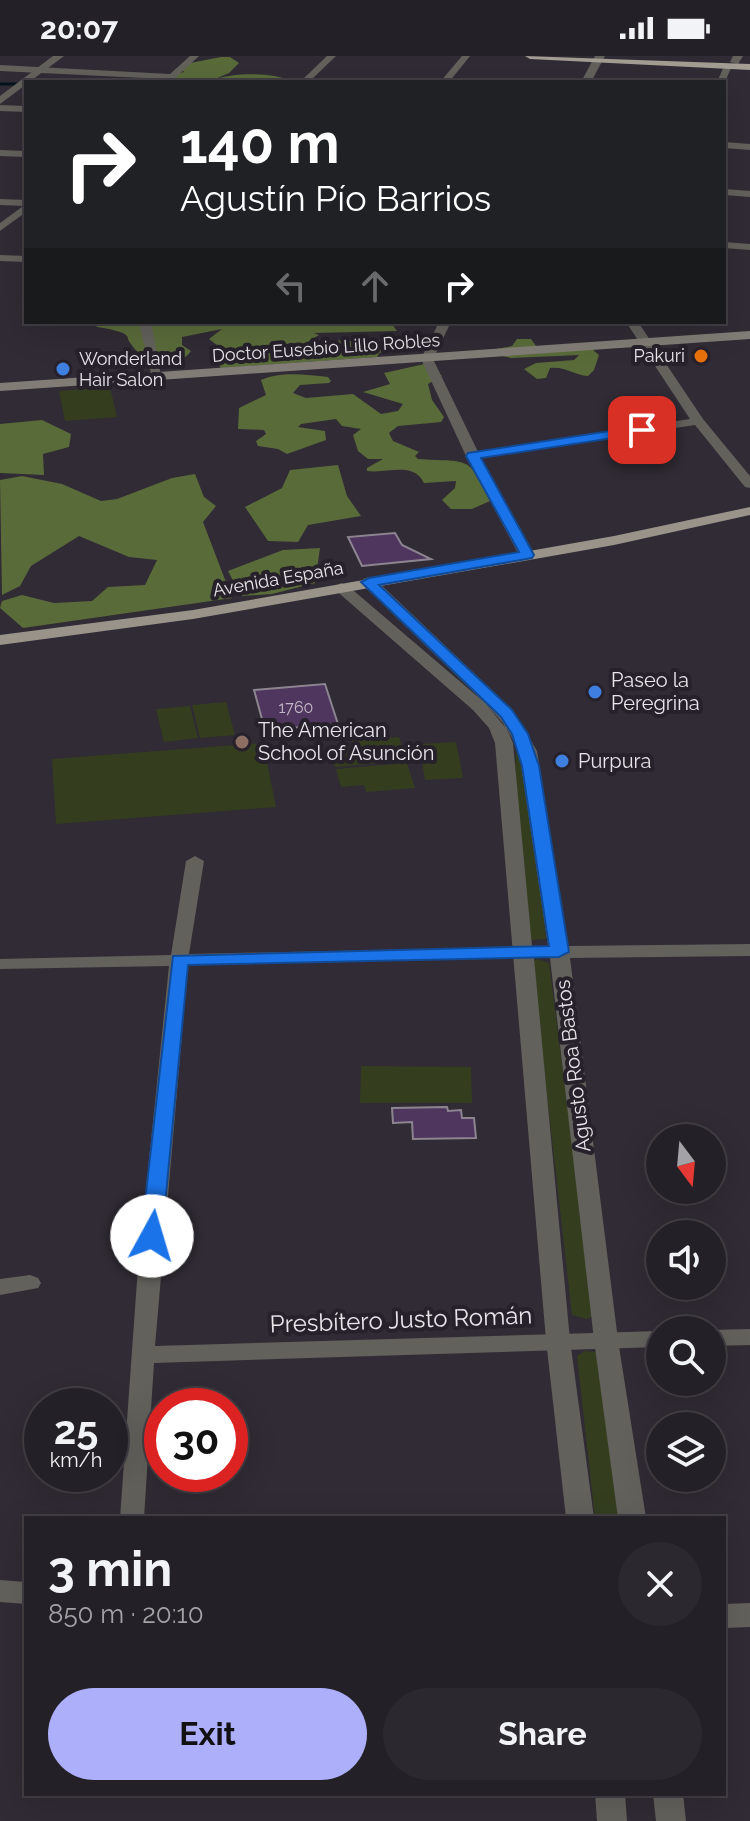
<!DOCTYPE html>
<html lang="en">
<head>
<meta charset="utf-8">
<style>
  :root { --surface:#242027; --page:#2c282f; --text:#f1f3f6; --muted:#a3a3a7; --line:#413e44; --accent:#adaffb }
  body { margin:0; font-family:Raleway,sans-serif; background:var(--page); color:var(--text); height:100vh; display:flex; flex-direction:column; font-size:30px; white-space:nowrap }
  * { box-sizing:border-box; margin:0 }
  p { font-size:26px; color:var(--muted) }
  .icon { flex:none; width:44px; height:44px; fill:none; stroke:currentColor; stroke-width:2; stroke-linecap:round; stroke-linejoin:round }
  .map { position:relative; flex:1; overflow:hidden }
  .side { position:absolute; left:24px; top:1460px; width:702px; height:280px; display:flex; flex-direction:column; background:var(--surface); border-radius:0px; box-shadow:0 8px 32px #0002,0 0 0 2px var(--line) }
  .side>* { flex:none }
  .banner { position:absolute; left:24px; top:24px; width:702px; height:244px; border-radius:0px; box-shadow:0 8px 32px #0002,0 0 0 2px var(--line); background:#202124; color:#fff; overflow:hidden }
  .needle { width:52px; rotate:164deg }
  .tools { position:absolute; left:646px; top:1068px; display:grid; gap:16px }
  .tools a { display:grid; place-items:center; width:80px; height:80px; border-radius:50%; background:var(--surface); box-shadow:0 8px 32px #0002,0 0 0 2px var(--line); font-size:40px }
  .speed { position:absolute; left:24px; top:1332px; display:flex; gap:16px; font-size:40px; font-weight:700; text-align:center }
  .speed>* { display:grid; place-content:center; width:104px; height:104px; border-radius:50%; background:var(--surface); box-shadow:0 8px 32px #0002,0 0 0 2px var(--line); line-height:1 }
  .speed small { font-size:20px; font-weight:400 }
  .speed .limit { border:12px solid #d22; background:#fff; color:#111 }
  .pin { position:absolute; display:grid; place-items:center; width:68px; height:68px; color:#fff; margin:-34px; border-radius:16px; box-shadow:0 4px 12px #0006 }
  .me { position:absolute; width:88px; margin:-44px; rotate:6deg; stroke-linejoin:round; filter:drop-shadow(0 0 6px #0008) }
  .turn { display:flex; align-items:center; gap:28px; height:168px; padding:0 24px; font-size:36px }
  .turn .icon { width:104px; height:104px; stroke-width:2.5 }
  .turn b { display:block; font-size:56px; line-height:68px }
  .lanes { display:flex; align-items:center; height:76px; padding:0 24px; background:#0003; justify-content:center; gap:40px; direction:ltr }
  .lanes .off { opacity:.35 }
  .round { display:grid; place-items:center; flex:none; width:84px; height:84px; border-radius:42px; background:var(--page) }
  .headline { display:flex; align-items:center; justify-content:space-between; height:136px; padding:0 24px }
  h1 { font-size:48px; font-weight:700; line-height:60px }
  .action { display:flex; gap:16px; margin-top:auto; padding:16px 24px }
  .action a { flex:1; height:92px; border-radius:48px; background:var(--accent); color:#111; font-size:32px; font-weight:700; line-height:92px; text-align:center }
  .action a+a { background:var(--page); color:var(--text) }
  .status { display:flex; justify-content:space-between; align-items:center; height:56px; padding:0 40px; background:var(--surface); direction:ltr }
  .status svg { height:22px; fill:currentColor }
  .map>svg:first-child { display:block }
  .green { fill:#343e1f }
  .forest { fill:#5a6b3a }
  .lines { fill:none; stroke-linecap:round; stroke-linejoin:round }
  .stream { stroke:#03141c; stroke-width:3 }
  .building { fill:#4f365f; stroke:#8c8590; stroke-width:2 }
  .minor { fill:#63615c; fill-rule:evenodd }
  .tertiary { fill:#63615c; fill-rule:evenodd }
  .secondary { fill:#817d76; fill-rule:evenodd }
  .primary { fill:#99938a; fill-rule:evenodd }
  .trunk { fill:#a49d93; fill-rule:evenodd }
  .route { fill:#1a73e8; stroke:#114b97; stroke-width:2 }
  .food-dot { fill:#e8710a; stroke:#26212a; stroke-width:3 }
  .shop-dot { fill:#3f7fe0; stroke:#26212a; stroke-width:3 }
  .education-dot { fill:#8d6e63; stroke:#26212a; stroke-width:3 }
  .labels { text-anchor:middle; stroke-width:8; stroke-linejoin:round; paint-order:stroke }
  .number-label { font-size:16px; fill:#c1b8c7 }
  .far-street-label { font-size:18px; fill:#e7e4ea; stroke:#26212a }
  .far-poi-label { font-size:18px; fill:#e7e4ea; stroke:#26212a; text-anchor:end }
  .poi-label { font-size:20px; fill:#e7e4ea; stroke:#26212a; text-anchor:start }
  .street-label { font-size:20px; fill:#e7e4ea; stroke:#26212a }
  .near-street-label { font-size:24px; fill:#e7e4ea; stroke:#26212a }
</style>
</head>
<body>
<div class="status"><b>20:07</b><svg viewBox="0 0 49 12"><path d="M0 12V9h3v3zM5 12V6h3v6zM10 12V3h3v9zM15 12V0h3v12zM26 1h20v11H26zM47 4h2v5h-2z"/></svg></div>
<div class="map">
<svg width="750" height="1765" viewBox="0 0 750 1765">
  <rect width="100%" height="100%" fill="#302b34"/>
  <!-- green -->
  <g class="green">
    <polygon points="110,331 117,361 65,365 59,335"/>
    <polygon points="226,646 235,679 200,682 192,649"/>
    <polygon points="190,650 198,682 164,686 156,653"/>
    <polygon points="399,681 406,705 335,711 331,694 353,692 352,685"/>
    <polygon points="456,686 463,722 425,724 419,688"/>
    <polygon points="263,687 276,751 56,768 52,703"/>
    <polygon points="518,692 532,759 546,883 531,884 515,724 516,693"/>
    <polygon points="407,707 415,732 366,736 364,729 341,731 336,713"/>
    <polygon points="537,903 549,907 594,1259 587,1263 572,1259 532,907"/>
    <polygon points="361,1010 471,1011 472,1047 360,1047"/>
    <polygon points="584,1295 596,1296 619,1462 595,1462 577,1300"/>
  </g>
  <!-- forest -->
  <g class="forest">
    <path d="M221,1H230L239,7L229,17L213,24C234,16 274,16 294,26H165L175,18L184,16L180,11L185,8Z"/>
    <path d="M98,266H153L159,270L170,266H373L392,268L397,275L314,277L319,279L304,288L324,296L334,295L337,285C348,283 360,288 370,286C383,284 390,278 403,285L395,292L379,297L377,301L221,312L213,301L218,290L209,283L222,273L182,281V289L191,295C174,318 145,309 131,288C125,280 131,282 123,277C115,274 105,272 97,271L95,267Z"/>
    <path d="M517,283H531L536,290L592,293L599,299L594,314L588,320C573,319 566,310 550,312L546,322L537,323L524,313L536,307L574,304L579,299L511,302L493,298L496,293L512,290Z"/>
    <path d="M429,307L442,320L428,328L432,344L444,361L441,366L398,370L389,377L393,385L419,396L415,400L418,403C465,407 469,396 490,445L472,453H451L442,444L455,432L456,425L424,427C413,405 387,418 367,415V412L383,403H368L358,395L353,379L361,373L342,370L336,363L301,368L298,371L325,375L326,384L287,398L278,393L258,390L256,385L266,378L264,374L238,373L239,352L266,339L261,324C282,315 306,319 328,321L331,325L329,327L300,329L293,337L306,342L353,338L381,358L398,355L403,348L363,336L390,328L384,317Z"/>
    <polygon points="42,364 71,378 69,391 43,398 44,419 0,417 0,368"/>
    <polygon points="338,409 347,440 361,460 308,469 298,486 268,485 245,451 282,432 290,414"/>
    <polygon points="195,418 204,441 216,450 203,466 232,542 23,572 0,552 2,545 22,539 54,547 92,545 108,531 145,529 157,504 129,501 79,480 31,510 20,530 2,539 0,424 22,420 62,428 101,445 117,443 172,422"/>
    <polygon points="320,492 315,527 272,538 241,540 228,515 283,494"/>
  </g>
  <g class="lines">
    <!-- stream -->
    <g class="stream">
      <polyline points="176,26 266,26"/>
      <polyline points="0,28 24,28"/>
    </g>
  </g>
  <!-- building -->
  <g class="building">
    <polygon points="395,477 402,489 431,503 362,510 348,481"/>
    <polygon points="325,628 338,668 265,674 254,634"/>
    <polygon points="447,1051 448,1055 461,1054 462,1062 474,1062 476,1082 413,1083 412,1066 393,1067 392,1052"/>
  </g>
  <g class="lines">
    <!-- minor -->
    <g class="minor">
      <polygon points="190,0 199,0 171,26 162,26 164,23 0,15 0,9 170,18"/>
      <polygon points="327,0 336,0 309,26 300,26"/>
      <polygon points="462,0 470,0 449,26 440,26"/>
      <polygon points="725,8 732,10 724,28 717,26"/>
      <polygon points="0,49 26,50 26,56 0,55"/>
      <polygon points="724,86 750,88 750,94 724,92"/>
      <polygon points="0,94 26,95 26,101 0,100"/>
      <polygon points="724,133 750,135 750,141 724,139"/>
      <polygon points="26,148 26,156 0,175 0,167"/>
      <polygon points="0,199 26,200 26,206 0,205"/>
      <polygon points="139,266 151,266 162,325 152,322"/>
      <polygon points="626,266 638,266 703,363 750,420 750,432 745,431 695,369 469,403 469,397 473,396 690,363"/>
      <polygon points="195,800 204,805 189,898 525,891 534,896 525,901 188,909 155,1290 660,1275 660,1291 154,1307 144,1462 120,1462 138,1211 169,910 0,913 0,903 171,899 186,805"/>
      <polygon points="30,1219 38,1222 41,1227 38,1232 0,1239 0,1223"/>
      <polygon points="750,1273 750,1289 712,1290 711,1274"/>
    </g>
    <!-- tertiary -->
    <g class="tertiary">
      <polygon points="53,0 64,0 0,48 0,40"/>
      <polygon points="595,0 605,0 591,26 581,26"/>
      <polygon points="733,0 743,0 738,8 730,6"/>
      <polygon points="0,143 26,144 26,150 0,149"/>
      <polygon points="724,186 750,188 750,194 724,192"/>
      <polygon points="439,266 451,266 433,303 480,400 535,499 532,502 522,502 519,499 466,400 421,303"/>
      <path d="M369,521L375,523L513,654L537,695L568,890L750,888V900L570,902L618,1284L646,1462H618L594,1284L550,902H534L570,1284L594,1462H566L546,1284L495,687L489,672L473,654L333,532L341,527L347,529L484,646L363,529V523ZM485,647L505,671L503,667ZM506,671L519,695L548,890H532L513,687Z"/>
      <polygon points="0,1524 26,1526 26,1548 0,1546"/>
      <polygon points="750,1547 750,1571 724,1572 724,1548"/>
      <polygon points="595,1738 625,1738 627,1765 597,1765"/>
      <polygon points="653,1738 683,1738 686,1765 656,1765"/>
    </g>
    <!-- secondary -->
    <polygon class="secondary" points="750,275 750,283 0,335 0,327"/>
    <!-- primary -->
    <polygon class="primary" points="750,451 750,459 614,489 193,563 0,589 0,579 193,554 614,480"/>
    <!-- trunk -->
    <polygon class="trunk" points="525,0 750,8 750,14 530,3"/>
  </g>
  <!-- route -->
  <polygon class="route" points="642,370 646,371 646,377 481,402 534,499 532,502 379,529 512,654 528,678 539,710 569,896 559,901 188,909 162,1180 159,1185 144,1185 141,1180 173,900 549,890 522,710 512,678 501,661 361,526 369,522 519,496 466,400 468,397"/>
  <!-- markers -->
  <circle class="food-dot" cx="701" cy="300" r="8"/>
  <g class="shop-dot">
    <circle cx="63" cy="313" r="8"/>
    <circle cx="595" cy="636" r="8"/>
    <circle cx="562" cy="705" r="8"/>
  </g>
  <circle class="education-dot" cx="242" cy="686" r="8"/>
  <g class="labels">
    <!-- number labels -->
    <g class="number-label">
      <text x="296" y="657">1760</text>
    </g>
    <!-- far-street labels -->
    <g class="far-street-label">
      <text transform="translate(326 292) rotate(-4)" y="6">Doctor Eusebio Lillo Robles</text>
      <text transform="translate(278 523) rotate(-10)" y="6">Avenida España</text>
    </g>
    <!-- far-poi labels -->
    <g class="far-poi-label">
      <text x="685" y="306">Pakuri</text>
      <text x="79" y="309" text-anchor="start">Wonderland<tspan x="79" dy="21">Hair Salon</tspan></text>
    </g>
    <!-- poi labels -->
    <g class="poi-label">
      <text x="611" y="631">Paseo la<tspan x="611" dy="23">Peregrina</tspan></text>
      <text x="258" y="681">The American<tspan x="258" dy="23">School of Asunción</tspan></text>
      <text x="578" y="712">Purpura</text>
    </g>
    <!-- street labels -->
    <g class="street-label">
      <text transform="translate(573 1010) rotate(-97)" y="7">Agusto Roa Bastos</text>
    </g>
    <!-- near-street labels -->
    <g class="near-street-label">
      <text transform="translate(401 1264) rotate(-2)" y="8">Presbítero Justo Román</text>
    </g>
  </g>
</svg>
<div class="tools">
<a><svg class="needle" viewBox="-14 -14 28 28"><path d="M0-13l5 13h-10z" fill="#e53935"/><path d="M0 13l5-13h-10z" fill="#a3a3a7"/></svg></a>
<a><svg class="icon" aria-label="sound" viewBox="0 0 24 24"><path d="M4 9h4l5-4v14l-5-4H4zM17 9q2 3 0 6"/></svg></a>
<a><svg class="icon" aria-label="search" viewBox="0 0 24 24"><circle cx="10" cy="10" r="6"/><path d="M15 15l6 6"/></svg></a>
<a><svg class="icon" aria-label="layers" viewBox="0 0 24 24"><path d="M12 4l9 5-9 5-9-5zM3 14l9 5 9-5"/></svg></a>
</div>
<div class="speed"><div>25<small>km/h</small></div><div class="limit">30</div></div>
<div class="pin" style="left:642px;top:374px;background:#d93025"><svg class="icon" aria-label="arrive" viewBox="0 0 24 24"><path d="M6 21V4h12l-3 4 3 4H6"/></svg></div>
<svg class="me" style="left:152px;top:1180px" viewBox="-20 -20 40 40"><circle r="19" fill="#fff"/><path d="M0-13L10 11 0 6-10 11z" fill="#1a73e8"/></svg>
<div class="banner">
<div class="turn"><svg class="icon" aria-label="right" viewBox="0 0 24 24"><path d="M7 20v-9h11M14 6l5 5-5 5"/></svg><div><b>140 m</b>Agustín Pío Barrios</div></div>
<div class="lanes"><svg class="icon off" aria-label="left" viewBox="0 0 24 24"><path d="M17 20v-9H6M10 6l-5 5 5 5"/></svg><svg class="icon off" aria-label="ahead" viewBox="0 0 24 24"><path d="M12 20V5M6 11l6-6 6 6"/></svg><svg class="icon" aria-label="right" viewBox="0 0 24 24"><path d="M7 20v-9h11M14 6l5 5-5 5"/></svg></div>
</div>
<section class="side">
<div class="headline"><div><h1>3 min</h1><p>850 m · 20:10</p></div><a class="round"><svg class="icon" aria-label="close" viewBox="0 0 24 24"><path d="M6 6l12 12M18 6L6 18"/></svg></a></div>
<div class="action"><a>Exit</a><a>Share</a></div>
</section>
</div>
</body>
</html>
